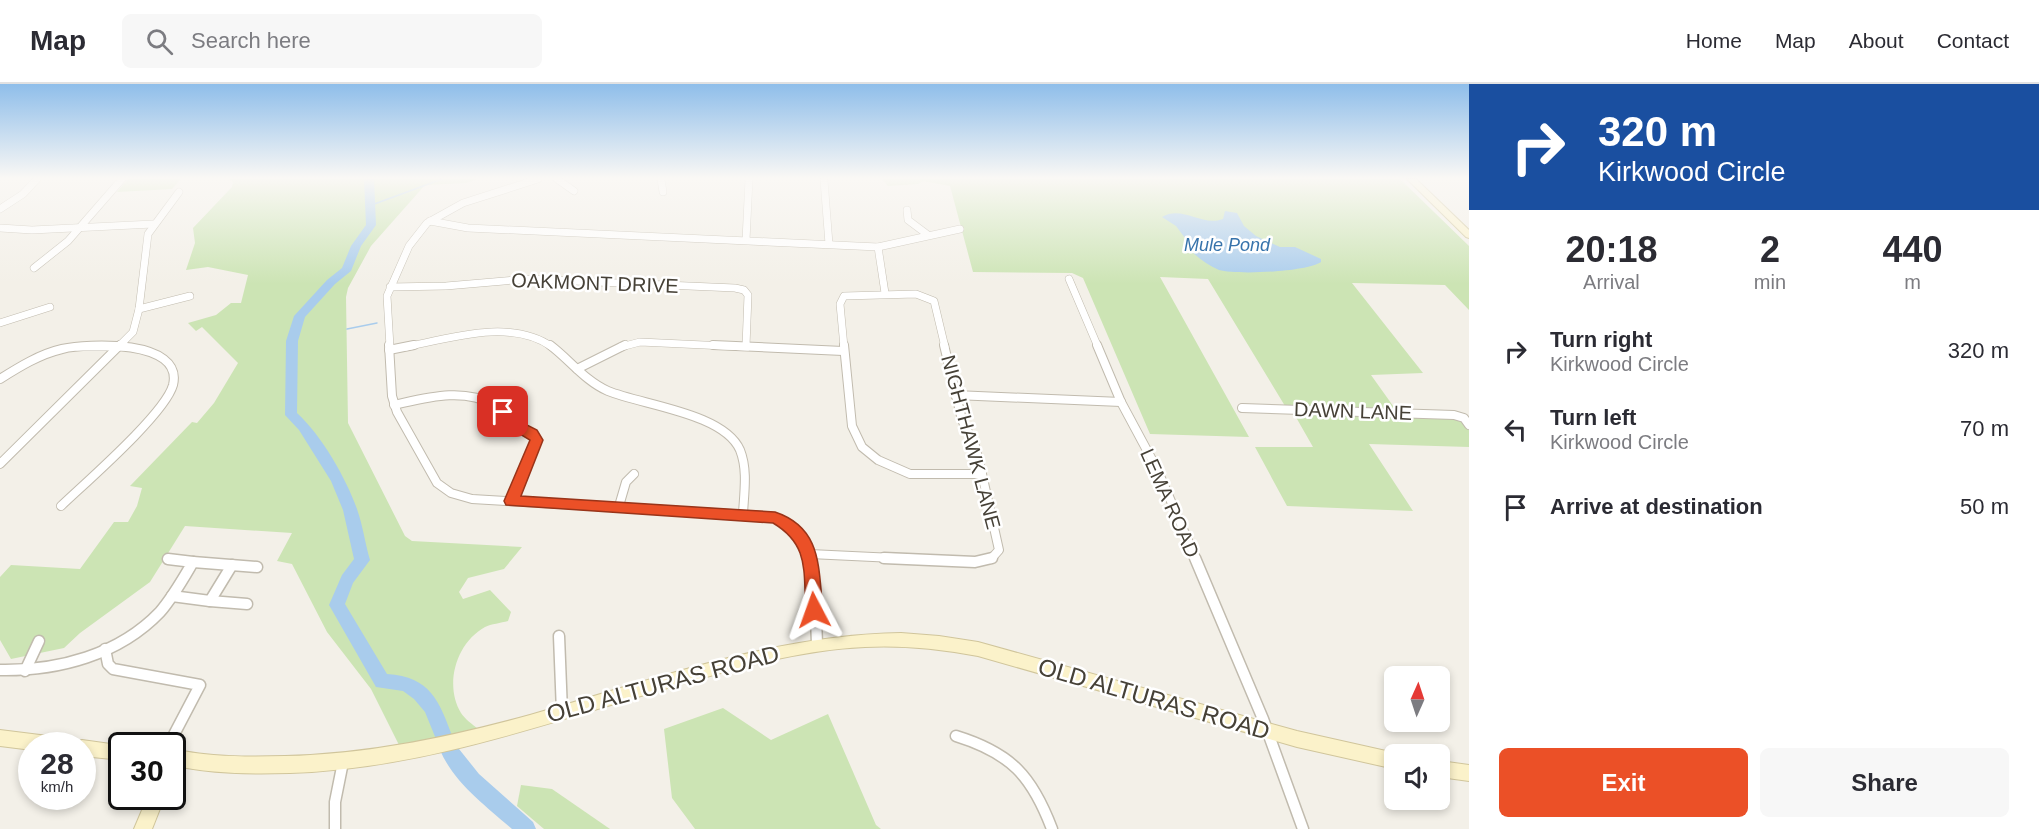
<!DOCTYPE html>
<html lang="en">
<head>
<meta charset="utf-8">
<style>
  :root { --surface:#fff; --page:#f7f7f7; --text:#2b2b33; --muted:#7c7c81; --line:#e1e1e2; --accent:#eb5027 }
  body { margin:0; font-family:Arial,sans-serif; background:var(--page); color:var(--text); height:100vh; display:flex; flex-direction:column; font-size:22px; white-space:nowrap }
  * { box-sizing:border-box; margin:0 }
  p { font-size:20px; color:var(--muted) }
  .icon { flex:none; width:33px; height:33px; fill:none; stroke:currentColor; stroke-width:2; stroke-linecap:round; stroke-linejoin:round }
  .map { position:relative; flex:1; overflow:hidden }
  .sheet { display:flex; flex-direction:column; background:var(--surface); width:570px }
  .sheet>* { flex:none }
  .top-card { background:#1a4fa0; color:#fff; overflow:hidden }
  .needle { width:39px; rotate:3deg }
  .controls { position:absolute; left:1384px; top:582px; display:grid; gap:12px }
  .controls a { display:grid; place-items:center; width:66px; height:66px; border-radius:9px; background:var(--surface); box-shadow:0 3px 9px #0003; font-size:30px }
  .speed { position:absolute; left:18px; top:648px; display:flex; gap:12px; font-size:30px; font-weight:700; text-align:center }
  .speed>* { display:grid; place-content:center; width:78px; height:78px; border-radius:50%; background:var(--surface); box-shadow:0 3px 9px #0003; line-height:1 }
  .speed small { font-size:15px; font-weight:400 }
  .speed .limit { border:3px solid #111; border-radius:9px; background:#fff; color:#111 }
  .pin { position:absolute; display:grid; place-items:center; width:51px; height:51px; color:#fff; margin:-26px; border-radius:12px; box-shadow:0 3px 9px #0006 }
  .me { position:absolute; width:66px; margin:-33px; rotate:356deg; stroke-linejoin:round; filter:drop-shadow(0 0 4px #0008) }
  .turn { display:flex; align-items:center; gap:21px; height:126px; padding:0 30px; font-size:27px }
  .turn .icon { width:78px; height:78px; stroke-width:2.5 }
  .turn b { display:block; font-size:42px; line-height:51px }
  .eta { display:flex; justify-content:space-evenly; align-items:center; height:102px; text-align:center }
  .eta b { font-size:36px; font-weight:600; line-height:42px }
  .primary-button { display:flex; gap:12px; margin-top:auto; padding:12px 30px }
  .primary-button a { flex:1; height:69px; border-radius:9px; background:var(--accent); color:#fff; font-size:24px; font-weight:600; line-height:69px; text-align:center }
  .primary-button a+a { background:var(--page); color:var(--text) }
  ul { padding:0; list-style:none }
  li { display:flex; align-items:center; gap:18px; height:78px; padding:0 30px }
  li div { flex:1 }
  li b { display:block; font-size:22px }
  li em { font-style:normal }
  header { display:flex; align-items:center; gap:36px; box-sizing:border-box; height:84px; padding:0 30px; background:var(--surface); border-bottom:2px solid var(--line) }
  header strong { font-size:28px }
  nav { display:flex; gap:33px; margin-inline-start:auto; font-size:21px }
  .search { width:420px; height:54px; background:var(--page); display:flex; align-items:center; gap:15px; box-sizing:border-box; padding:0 21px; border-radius:9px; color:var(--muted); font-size:22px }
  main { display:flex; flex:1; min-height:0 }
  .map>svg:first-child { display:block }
  .green { fill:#cce4b4 }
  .water { fill:#a9ccec }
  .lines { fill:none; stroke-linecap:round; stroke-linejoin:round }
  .stream { stroke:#a9ccec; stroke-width:1.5 }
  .river { fill:#a9ccec; fill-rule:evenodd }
  .minor-far2-casing { stroke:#c1bbae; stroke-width:8 }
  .minor-far1-casing { stroke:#c1bbae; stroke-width:10 }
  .minor-casing { stroke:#c1bbae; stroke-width:13 }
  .secondary-casing { stroke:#d0c59b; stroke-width:2 }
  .minor-far2 { stroke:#fff; stroke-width:7 }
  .minor-far1 { stroke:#fff; stroke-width:8 }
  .minor { stroke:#fff; stroke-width:10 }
  .secondary { fill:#fbf2ca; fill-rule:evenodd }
  .route { fill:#eb5027; stroke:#993419; stroke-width:1.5 }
  .labels { text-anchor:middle; stroke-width:5; stroke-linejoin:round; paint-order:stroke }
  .far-water-label { font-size:18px; font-style:italic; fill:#3773ab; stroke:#fff }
  .street-label { font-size:20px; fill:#464137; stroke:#fff }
  .near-street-label { font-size:24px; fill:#464137; stroke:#fff }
</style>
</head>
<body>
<header>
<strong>Map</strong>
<div class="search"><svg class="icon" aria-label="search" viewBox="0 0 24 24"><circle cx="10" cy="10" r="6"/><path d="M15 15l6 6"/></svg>Search here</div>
<nav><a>Home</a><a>Map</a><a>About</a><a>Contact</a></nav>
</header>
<main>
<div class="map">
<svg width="1469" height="745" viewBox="0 0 1469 745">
  <rect width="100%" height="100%" fill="#f3f0e8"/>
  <!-- green -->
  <g class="green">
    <polygon points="128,95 181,95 172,105 117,108"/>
    <path d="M229,95H478L466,99L425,101L371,162L348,204L346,213L348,339L405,452L412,457L522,463L504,485L468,494L459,508L463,515L490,506L511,528L508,537C501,539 491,540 485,543C456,559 444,601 461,629C465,635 472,640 478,645L400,663L371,605L327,548L292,480L277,477L292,449L185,442L150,498L80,549L64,564L11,575L0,556V493L11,481L80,485L114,438H128L137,422L142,404L130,402L192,338L197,339L214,319L238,279L202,243L196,247L188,239L216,231L231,219H241L248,191L208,183L186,186L195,159L193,144L232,103L233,98Z"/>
    <polygon points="882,95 1400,95 1469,162 1469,226 1445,201 1352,199 1423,289 1371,291 1396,326 1285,322 1208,195 1160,193 1249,353 1150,350 1083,194 1072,189 973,188 950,102 923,97 918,100 888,102"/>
    <polygon points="1293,328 1459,335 1469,346 1469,363 1369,360 1413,427 1287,422 1255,363 1313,363"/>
    <polygon points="723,624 771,656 828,630 876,741 881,745 695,745 672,714 664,645"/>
    <polygon points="521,701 552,705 610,745 544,745 517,722"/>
  </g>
  <!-- water -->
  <path class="water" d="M1225,127L1237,129L1244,142L1256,152L1280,163H1295L1321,175V178C1306,188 1237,191 1219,186C1209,182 1200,175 1192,168L1189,165L1191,162L1176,142L1162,133C1183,121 1201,143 1223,135Z"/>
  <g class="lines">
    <!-- stream -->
    <g class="stream">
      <polyline points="369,122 442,95"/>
      <polyline points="347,245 377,239"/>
    </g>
    <!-- river -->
    <path class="river" d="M364,95H374L376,141L361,162L351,187L335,200L305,233L298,257L297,329C322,352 346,394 357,425C363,442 365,459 370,476L353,499L345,520L387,590C431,593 439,617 453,654L451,658L455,660L479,690L533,738L536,745H512C486,722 454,699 440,666L442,662L438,660L425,628L414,615L403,607L376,603L329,521L342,491L354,475L343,426L331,397L299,346L285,331L286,257L294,232L327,196L342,184L351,162L366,141Z"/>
    <defs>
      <g id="minor-far2">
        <polyline points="557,95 574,107"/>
        <polyline points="661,95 663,108"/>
        <polyline points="824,96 829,160"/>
        <polyline points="0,125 23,110 37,95"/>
        <polyline points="907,126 908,136 928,151"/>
        <polyline points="430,137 468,144 878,163 960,145"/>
        <polyline points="0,144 32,146 153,140"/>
        <polyline points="746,156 749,95"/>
        <polyline points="878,163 885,209"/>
        <polyline points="34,184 68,157 122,95"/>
        <polyline points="1069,195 1098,263"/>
        <polyline points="390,203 446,202 526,195 735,204 744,206 748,211 746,262"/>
        <polyline points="139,225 190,212"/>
        <polyline points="0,239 50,223"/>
        <polyline points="77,263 124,263"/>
        <polyline points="118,263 133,248 139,225 148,150 179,108"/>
        <polyline points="390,263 387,212 409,162 427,139 463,119 538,95"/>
        <path d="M406,263C450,254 512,234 552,263"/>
        <polyline points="621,263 640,258 747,263"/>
        <polyline points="844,263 840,220 844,212 916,210 934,217 945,263"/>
      </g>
      <g id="minor-far1">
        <path d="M389,261L392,312L397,328L437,399L451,409L472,415L767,432C790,437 803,453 810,475"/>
        <path d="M550,261C570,276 585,297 608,307C642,321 724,329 740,366C748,386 744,409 743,430"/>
        <polyline points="713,261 843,267"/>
        <polyline points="844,261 852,342 862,363 878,376 910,390 982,390"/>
        <polyline points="944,261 962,336 975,362 982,390"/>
        <polyline points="1097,261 1121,318 1157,385 1196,475"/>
        <polyline points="389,266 414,261"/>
        <polyline points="577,285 625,261"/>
        <path d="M0,295C19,283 40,270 62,265C87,259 184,255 173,301C165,330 85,399 61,422"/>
        <polyline points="955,311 1121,318"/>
        <path d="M394,321C426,314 463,303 494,321C503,326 507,335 514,341C523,347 531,347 537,356L511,417"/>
        <polyline points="1242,324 1454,331 1464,334 1469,341"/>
        <polyline points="0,380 120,261"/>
        <polyline points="982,390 999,466 991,475"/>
        <polyline points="619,422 626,398 634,390"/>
        <polyline points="810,470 915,475"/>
      </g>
      <g id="minor">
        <polyline points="810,474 815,508 817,560"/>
        <polyline points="884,474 975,478 992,474"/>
        <polyline points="1195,474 1263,635 1303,745"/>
        <polyline points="193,478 257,483"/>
        <polyline points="232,481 210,517 247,520"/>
        <polyline points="172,512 210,517"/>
        <polyline points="559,552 562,628"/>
        <polyline points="105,565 108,580 113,585 200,601 168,662"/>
        <path d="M0,586C58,587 119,571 160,528C173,513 183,495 193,478L168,475"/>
        <polyline points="25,587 39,557"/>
        <path d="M956,652C1011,669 1032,692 1052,745"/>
        <polyline points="335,745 335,718 343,678"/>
      </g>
      <g id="secondary">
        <polygon points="1407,95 1416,95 1469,146 1469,154 1466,153"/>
        <path d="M901,549L939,552L978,558L1297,647L1395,669L1399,670H1395V685L1297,663L978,572C940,565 903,561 865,563C796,566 727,587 661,606C539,642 418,685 290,689C251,690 211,690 172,681V665C210,673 247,673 285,672C369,670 450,653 530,631C652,596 773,551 901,549Z"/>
        <polygon points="0,646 64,654 70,656 72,662 32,662 32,666 0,662"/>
        <polygon points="82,656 125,662 122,662 122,676 82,672 82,662 75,662 76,658"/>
        <polygon points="1440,677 1469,681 1469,697 1440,693"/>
        <polygon points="148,712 165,712 152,745 134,745"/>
      </g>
    </defs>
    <!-- minor-far2 casing -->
    <use href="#minor-far2" class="minor-far2-casing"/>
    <!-- minor-far1 casing -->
    <use href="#minor-far1" class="minor-far1-casing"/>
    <!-- minor casing -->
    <use href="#minor" class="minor-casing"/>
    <!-- secondary casing -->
    <use href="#secondary" class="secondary-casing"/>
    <!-- minor-far2 -->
    <use href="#minor-far2" class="minor-far2"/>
    <!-- minor-far1 -->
    <use href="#minor-far1" class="minor-far1"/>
    <!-- minor -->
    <use href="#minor" class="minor"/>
    <!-- secondary -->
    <use href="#secondary" class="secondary"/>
  </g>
  <!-- sky -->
  <linearGradient id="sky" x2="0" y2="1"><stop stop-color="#8fbeea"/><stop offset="0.47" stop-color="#faf8f5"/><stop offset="1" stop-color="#faf8f5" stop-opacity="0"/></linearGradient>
  <rect width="1469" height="200" fill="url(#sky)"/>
  <!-- route -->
  <path class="route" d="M503,323L517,336L537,346L543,356L521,412L775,428C823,444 818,485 823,526L820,531H809L806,526C803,488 810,461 773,439L506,421L504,417L530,356L508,343L498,331V325Z"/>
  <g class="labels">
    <!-- far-water labels -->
    <g class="far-water-label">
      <text x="1227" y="167">Mule Pond</text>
    </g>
    <!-- street labels -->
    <g class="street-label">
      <text transform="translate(595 199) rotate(2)" y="7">OAKMONT DRIVE</text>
      <text transform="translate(1353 327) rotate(2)" y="7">DAWN LANE</text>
      <text transform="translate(971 358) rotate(75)" y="7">NIGHTHAWK LANE</text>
      <text transform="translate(1170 419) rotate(66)" y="7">LEMA ROAD</text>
    </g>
    <!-- near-street labels -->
    <g class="near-street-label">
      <text transform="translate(663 600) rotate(-15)" y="8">OLD ALTURAS ROAD</text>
      <text transform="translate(1154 615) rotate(16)" y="8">OLD ALTURAS ROAD</text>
    </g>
  </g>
</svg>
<div class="controls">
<a><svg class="needle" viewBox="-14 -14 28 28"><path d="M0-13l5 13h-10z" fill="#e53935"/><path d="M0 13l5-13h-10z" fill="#7c7c81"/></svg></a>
<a><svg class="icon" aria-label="sound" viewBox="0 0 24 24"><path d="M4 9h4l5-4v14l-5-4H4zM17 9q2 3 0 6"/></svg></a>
</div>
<div class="speed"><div>28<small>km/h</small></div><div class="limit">30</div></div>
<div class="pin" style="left:503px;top:328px;background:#d93025"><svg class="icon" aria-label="arrive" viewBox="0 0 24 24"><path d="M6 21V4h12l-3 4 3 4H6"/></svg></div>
<svg class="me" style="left:814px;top:526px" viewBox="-20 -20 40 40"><path d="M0-17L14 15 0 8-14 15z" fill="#eb5027" stroke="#fff" stroke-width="4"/></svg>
</div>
<section class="sheet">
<div class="top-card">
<div class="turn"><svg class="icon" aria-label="right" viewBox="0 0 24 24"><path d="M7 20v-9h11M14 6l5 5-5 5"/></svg><div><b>320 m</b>Kirkwood Circle</div></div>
</div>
<div class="eta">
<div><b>20:18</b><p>Arrival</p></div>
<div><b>2</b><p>min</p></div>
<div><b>440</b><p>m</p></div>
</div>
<ul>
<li><svg class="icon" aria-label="right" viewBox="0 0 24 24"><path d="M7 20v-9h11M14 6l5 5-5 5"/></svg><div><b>Turn right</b><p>Kirkwood Circle</p></div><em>320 m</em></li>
<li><svg class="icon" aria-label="left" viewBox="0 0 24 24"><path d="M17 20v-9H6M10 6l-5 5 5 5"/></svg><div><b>Turn left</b><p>Kirkwood Circle</p></div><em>70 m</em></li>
<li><svg class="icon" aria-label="arrive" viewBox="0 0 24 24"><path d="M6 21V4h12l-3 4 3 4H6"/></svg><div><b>Arrive at destination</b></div><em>50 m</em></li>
</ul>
<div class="primary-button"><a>Exit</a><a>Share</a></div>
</section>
</main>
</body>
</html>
